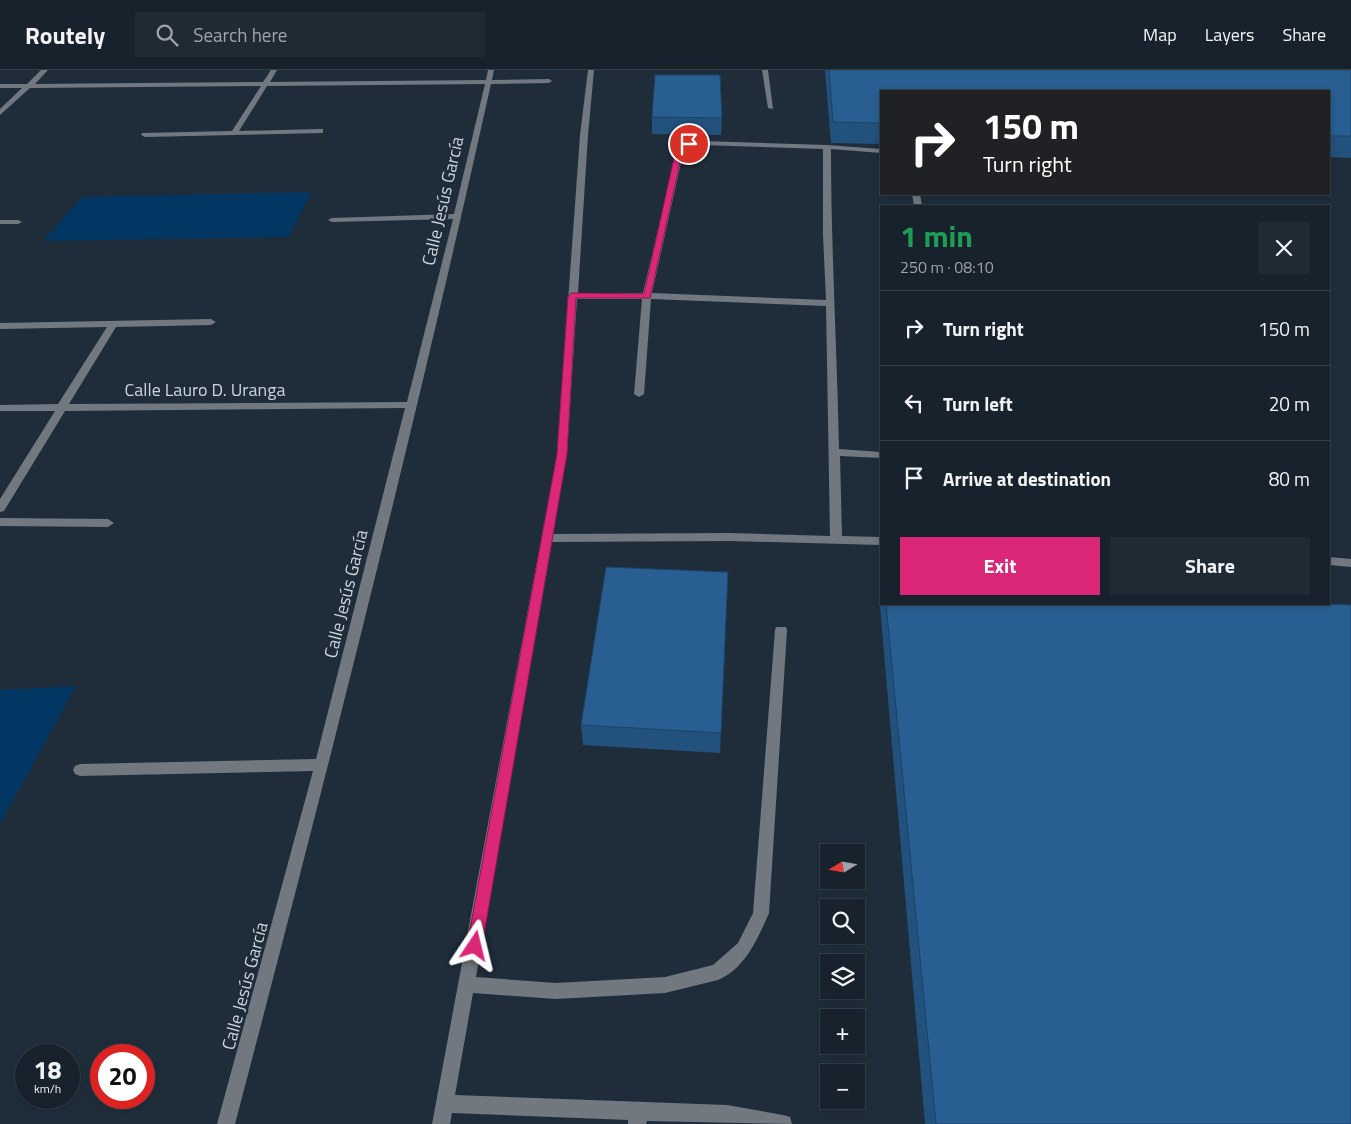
<!DOCTYPE html>
<html lang="en">
<head>
<meta charset="utf-8">
<style>
  :root { --surface:#17222c; --page:#202a34; --text:#f1f3f6; --muted:#9ea4a9; --line:#363f48; --accent:#db2777 }
  body { margin:0; font-family:"Titillium Web",sans-serif; background:var(--page); color:var(--text); height:100vh; display:flex; flex-direction:column; font-size:19px; white-space:nowrap }
  * { box-sizing:border-box; margin:0 }
  p { font-size:16px; color:var(--muted) }
  .icon { flex:none; width:28px; height:28px; fill:none; stroke:currentColor; stroke-width:2; stroke-linecap:round; stroke-linejoin:round }
  .map { position:relative; flex:1; overflow:hidden }
  .details { position:absolute; left:880px; top:135px; width:450px; height:400px; display:flex; flex-direction:column; background:var(--surface); border-radius:0px; box-shadow:0 2px 8px #0003,0 0 0 1px var(--line) }
  .details>* { flex:none }
  .banner { position:absolute; left:880px; top:20px; width:450px; height:105px; border-radius:0px; box-shadow:0 2px 8px #0003,0 0 0 1px var(--line); background:#202124; color:#fff; overflow:hidden }
  .needle { width:32px; rotate:259deg }
  .tools { position:absolute; left:820px; top:774px; display:grid; gap:10px }
  .tools a { display:grid; place-items:center; width:45px; height:45px; border-radius:0px; background:var(--surface); box-shadow:0 2px 8px #0003,0 0 0 1px var(--line); font-size:25px }
  .speed { position:absolute; left:15px; top:974px; display:flex; gap:10px; font-size:25px; font-weight:700; text-align:center }
  .speed>* { display:grid; place-content:center; width:65px; height:65px; border-radius:50%; background:var(--surface); box-shadow:0 2px 8px #0003,0 0 0 1px var(--line); line-height:1 }
  .speed small { font-size:12px; font-weight:400 }
  .speed .limit { border:8px solid #d22; background:#fff; color:#111 }
  .pin { position:absolute; display:grid; place-items:center; width:42px; height:42px; color:#fff; margin:-21px; border:2px solid #fff; border-radius:50%; box-shadow:0 1px 5px #0007 }
  .me { position:absolute; width:55px; margin:-28px; rotate:10deg; stroke-linejoin:round; filter:drop-shadow(0 0 4px #0008) }
  .turn { display:flex; align-items:center; gap:18px; height:105px; padding:0 20px; font-size:22px }
  .turn .icon { width:65px; height:65px; stroke-width:2.5 }
  .turn b { display:block; font-size:35px; line-height:42px }
  .round { display:grid; place-items:center; flex:none; width:52px; height:52px; border-radius:0px; background:var(--page) }
  .head { display:flex; align-items:center; justify-content:space-between; height:85px; padding:0 20px }
  h1 { font-size:30px; font-weight:700; line-height:38px; color:#1e9e55 }
  .cta { display:flex; gap:10px; margin-top:auto; padding:10px 20px }
  .cta a { flex:1; height:58px; border-radius:0px; background:var(--accent); color:#fff; font-size:20px; font-weight:700; line-height:58px; text-align:center }
  .cta a+a { background:var(--page); color:var(--text) }
  ul { padding:0; list-style:none }
  li { display:flex; align-items:center; gap:15px; height:75px; padding:0 20px; border-top:1px solid var(--line) }
  li div { flex:1 }
  li b { display:block; font-size:19px }
  li em { font-style:normal }
  header { display:flex; align-items:center; gap:30px; box-sizing:border-box; height:70px; padding:0 25px; background:var(--surface); border-bottom:1px solid var(--line) }
  header strong { font-size:24px }
  nav { display:flex; gap:28px; margin-inline-start:auto; font-size:18px }
  .search { width:350px; height:45px; background:var(--page); display:flex; align-items:center; gap:12px; box-sizing:border-box; padding:0 18px; border-radius:0px; color:var(--muted); font-size:19px }
  .map>svg:first-child { display:block }
  .green { fill:#023763 }
  .lines { fill:none; stroke-linecap:round; stroke-linejoin:round }
  .minor { fill:#71787f; fill-rule:evenodd }
  .wall { fill:#22517d }
  .building { fill:#285e91; stroke:#1c4266 }
  .route { fill:#db2777; stroke:#8e194d }
  .labels { text-anchor:middle; stroke-width:5; stroke-linejoin:round; paint-order:stroke }
  .street-label { font-size:18px; fill:#cbd3dc; stroke:#1f2d3b }
</style>
</head>
<body>
<header>
<strong>Routely</strong>
<div class="search"><svg class="icon" aria-label="search" viewBox="0 0 24 24"><circle cx="10" cy="10" r="6"/><path d="M15 15l6 6"/></svg>Search here</div>
<nav><a>Map</a><a>Layers</a><a>Share</a></nav>
</header>
<div class="map">
<svg width="1351" height="1054" viewBox="0 0 1351 1054">
  <rect width="100%" height="100%" fill="#1f2d3b"/>
  <!-- green -->
  <g class="green">
    <polygon points="311,122 289,167 43,171 82,127"/>
    <polygon points="76,616 0,754 0,620"/>
  </g>
  <g class="lines">
    <!-- minor -->
    <g class="minor">
      <path d="M41,0H48L35,14L263,12L271,0H277L270,12L486,10L488,0H494L492,10L549,9L552,11L549,13L491,14C414,362 326,708 235,1054H217L313,701L80,706L75,704L73,700L75,696L80,694L316,689L405,338L65,341L4,441L0,442V429L55,341H0V335L58,334L107,257L0,259V253L211,249L216,252L211,255L116,257L69,334L407,332L453,149L332,152L328,150L332,148L454,144L485,14L267,16L239,61L320,59H323V63L145,67L141,65L142,63L232,61L261,16L30,18L0,45V39L22,18H0V14H27Z"/>
      <path d="M588,0H594L588,65L578,223H643L678,75L702,71L827,75L881,79V83L831,79C831,179 837,279 839,379L881,382V388L840,386L842,466L881,467V475L730,471L552,472L476,907L556,913L665,907L713,895L738,873L753,843L775,560L776,557H786L787,560L769,843C758,868 745,899 718,910L665,923L556,929L473,923L455,1025L727,1035L783,1045L790,1047L792,1054L647,1051L646,1054H628V1050L452,1043L450,1054H432L557,384L580,65ZM702,75L823,79V165L826,230L652,223L684,79ZM577,229H642L634,324L639,327L644,324L651,229L826,236L830,466L730,463L553,464L567,384Z"/>
      <polygon points="762,0 768,0 773,39 768,38"/>
      <polygon points="912,124 920,124 922,136 914,136"/>
      <polygon points="0,150 18,150 22,152 18,154 0,154"/>
      <polygon points="0,448 108,449 114,453 108,457 0,456"/>
      <polygon points="1329,487 1351,489 1351,497 1329,495"/>
    </g>
  </g>
  <!-- wall -->
  <g class="wall">
    <polygon points="825,0 1351,0 1351,88 1329,87 1329,21 881,21 881,74 831,73"/>
    <polygon points="652,47 722,48 721,65 652,64"/>
    <polygon points="728,502 720,683 583,675 581,655"/>
    <polygon points="881,529 881,534 1325,534 1351,1054 925,1054 880,537"/>
  </g>
  <!-- building -->
  <g class="building">
    <polygon points="829,0 1351,0 1351,66 1329,66 1329,21 881,21 881,53 833,52"/>
    <polygon points="655,5 720,5 722,48 652,47"/>
    <polygon points="606,497 728,502 721,663 581,655"/>
    <polygon points="886,534 1325,534 1351,535 1351,1054 936,1054"/>
  </g>
  <!-- route -->
  <polygon class="route" points="689,72 692,74 683,79 650,228 576,228 567,384 482,876 480,881 475,883 469,881 467,876 557,384 568,226 572,223 644,224 676,79 679,75"/>
  <g class="labels">
    <!-- street labels -->
    <g class="street-label">
      <text transform="translate(443 131) rotate(-77)" y="6">Calle Jesús García</text>
      <text x="205" y="326">Calle Lauro D. Uranga</text>
      <text transform="translate(346 524) rotate(-76)" y="6">Calle Jesús García</text>
      <text transform="translate(245 916) rotate(-75)" y="6">Calle Jesús García</text>
    </g>
  </g>
</svg>
<div class="tools">
<a><svg class="needle" viewBox="-14 -14 28 28"><path d="M0-13l5 13h-10z" fill="#e53935"/><path d="M0 13l5-13h-10z" fill="#9ea4a9"/></svg></a>
<a><svg class="icon" aria-label="search" viewBox="0 0 24 24"><circle cx="10" cy="10" r="6"/><path d="M15 15l6 6"/></svg></a>
<a><svg class="icon" aria-label="layers" viewBox="0 0 24 24"><path d="M12 4l9 5-9 5-9-5zM3 14l9 5 9-5"/></svg></a>
<a>+</a>
<a>−</a>
</div>
<div class="speed"><div>18<small>km/h</small></div><div class="limit">20</div></div>
<div class="pin" style="left:689px;top:74px;background:#d93025"><svg class="icon" aria-label="arrive" viewBox="0 0 24 24"><path d="M6 21V4h12l-3 4 3 4H6"/></svg></div>
<svg class="me" style="left:475px;top:876px" viewBox="-20 -20 40 40"><path d="M0-17L14 15 0 8-14 15z" fill="#db2777" stroke="#fff" stroke-width="4"/></svg>
<div class="banner">
<div class="turn"><svg class="icon" aria-label="right" viewBox="0 0 24 24"><path d="M7 20v-9h11M14 6l5 5-5 5"/></svg><div><b>150 m</b>Turn right</div></div>
</div>
<section class="details">
<div class="head"><div><h1>1 min</h1><p>250 m · 08:10</p></div><a class="round"><svg class="icon" aria-label="close" viewBox="0 0 24 24"><path d="M6 6l12 12M18 6L6 18"/></svg></a></div>
<ul>
<li><svg class="icon" aria-label="right" viewBox="0 0 24 24"><path d="M7 20v-9h11M14 6l5 5-5 5"/></svg><div><b>Turn right</b></div><em>150 m</em></li>
<li><svg class="icon" aria-label="left" viewBox="0 0 24 24"><path d="M17 20v-9H6M10 6l-5 5 5 5"/></svg><div><b>Turn left</b></div><em>20 m</em></li>
<li><svg class="icon" aria-label="arrive" viewBox="0 0 24 24"><path d="M6 21V4h12l-3 4 3 4H6"/></svg><div><b>Arrive at destination</b></div><em>80 m</em></li>
</ul>
<div class="cta"><a>Exit</a><a>Share</a></div>
</section>
</div>
</body>
</html>
